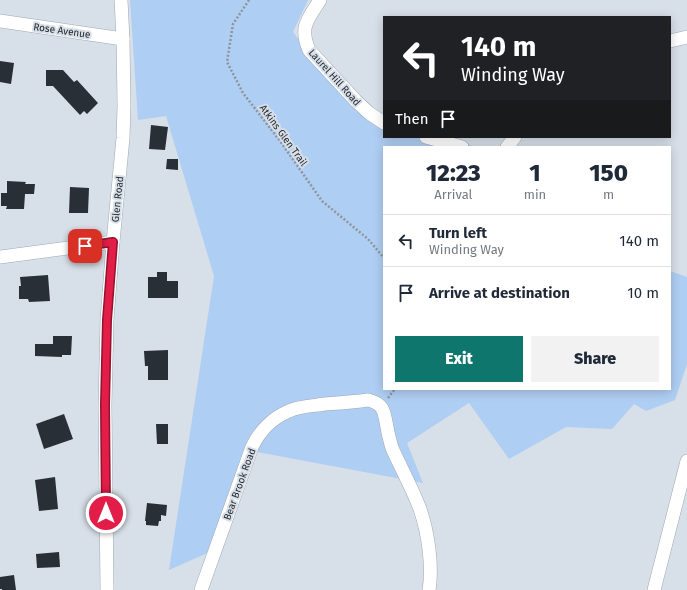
<!DOCTYPE html>
<html lang="en">
<head>
<meta charset="utf-8">
<style>
  :root { --surface:#fff; --page:#f2f2f3; --text:#1f2937; --muted:#747a83; --line:#e0e1e3; --accent:#0f766e }
  body { margin:0; font-family:"Fira Sans",sans-serif; background:var(--page); color:var(--text); height:100vh; display:flex; flex-direction:column; font-size:15px; white-space:nowrap }
  * { box-sizing:border-box; margin:0 }
  p { font-size:13px; color:var(--muted) }
  .icon { flex:none; width:22px; height:22px; fill:none; stroke:currentColor; stroke-width:2; stroke-linecap:round; stroke-linejoin:round }
  .map { position:relative; flex:1; overflow:hidden }
  .panel { position:absolute; left:383px; top:146px; width:288px; height:244px; display:flex; flex-direction:column; background:var(--surface); border-radius:0px; box-shadow:0 2px 10px #0003 }
  .panel>* { flex:none }
  .guide { position:absolute; left:383px; top:16px; width:288px; height:122px; border-radius:0px; box-shadow:0 2px 10px #0003; background:#202124; color:#fff; overflow:hidden }
  .pin { position:absolute; display:grid; place-items:center; width:34px; height:34px; color:#fff; margin:-17px; border-radius:8px; box-shadow:0 2px 6px #0006 }
  .me { position:absolute; width:44px; margin:-22px; rotate:0deg; stroke-linejoin:round; filter:drop-shadow(0 0 3px #0008) }
  .turn { display:flex; align-items:center; gap:14px; height:84px; padding:0 12px; font-size:18px }
  .turn .icon { width:52px; height:52px; stroke-width:2.5 }
  .turn b { display:block; font-size:28px; line-height:34px }
  .then { display:flex; align-items:center; height:38px; padding:0 12px; background:#0003; gap:8px; font-size:15px }
  .eta { display:flex; justify-content:space-evenly; align-items:center; height:68px; text-align:center }
  .eta b { font-size:24px; font-weight:800; line-height:28px }
  .button { display:flex; gap:8px; margin-top:auto; padding:8px 12px }
  .button a { flex:1; height:46px; border-radius:0px; background:var(--accent); color:#fff; font-size:16px; font-weight:800; line-height:46px; text-align:center }
  .button a+a { background:var(--page); color:var(--text) }
  ul { padding:0; list-style:none }
  li { display:flex; align-items:center; gap:12px; height:52px; padding:0 12px; border-top:1px solid var(--line) }
  li div { flex:1 }
  li b { display:block; font-size:15px }
  li em { font-style:normal }
  .map>svg:first-child { display:block }
  .green { fill:#afcef3 }
  .building { fill:#292f36 }
  .lines { fill:none; stroke-linecap:round; stroke-linejoin:round }
  .minor-casing { stroke:#a1a8b1; stroke-width:14 }
  .path { stroke:#8e949a; stroke-width:2.5; stroke-dasharray:2 2; stroke-linecap:butt }
  .minor { stroke:#fff; stroke-width:13 }
  .route-casing { stroke:#92132f; stroke-width:10 }
  .route { stroke:#e11d48; stroke-width:7 }
  .labels { text-anchor:middle; stroke-width:4; stroke-linejoin:round; paint-order:stroke }
  .street-label { font-size:10px; fill:#25282b; stroke:#d7dfe8 }
</style>
</head>
<body>
<div class="map">
<svg width="687" height="590" viewBox="0 0 687 590">
  <rect width="100%" height="100%" fill="#d7dfe8"/>
  <!-- green -->
  <polygon class="green" points="130,0 308,0 293,32 357,112 384,120 384,137 443,137 477,147 384,147 384,389 670,389 670,271 687,277 687,364 675,400 646,411 634,404 612,429 566,427 509,459 469,403 407,443 423,483 257,452 221,547 169,570 214,276 166,116 138,120"/>
  <!-- building -->
  <g class="building">
    <polygon points="0,61 14,63 11,84 0,82"/>
    <polygon points="46,70 63,70 74,82 77,80 98,103 87,114 84,111 80,115 53,86 46,86"/>
    <polygon points="151,125 168,127 165,150 149,149"/>
    <polygon points="167,159 178,159 178,170 166,169"/>
    <polygon points="7,181 26,182 25,184 35,184 34,194 25,194 24,209 6,209 7,206 1,206 1,193 7,193"/>
    <polygon points="70,187 89,188 88,213 69,213"/>
    <polygon points="157,272 167,272 167,281 178,281 178,298 148,298 148,277 157,277"/>
    <polygon points="48,275 50,301 29,302 28,299 19,299 19,286 21,286 20,277"/>
    <polygon points="53,336 72,336 71,355 62,355 62,357 35,356 35,344 53,344"/>
    <polygon points="168,350 168,380 148,380 148,366 145,366 144,351"/>
    <polygon points="64,414 73,439 44,449 36,424"/>
    <polygon points="156,424 168,424 168,444 157,444"/>
    <polygon points="55,477 58,509 39,511 35,480"/>
    <polygon points="147,503 167,505 166,516 161,515 161,521 159,521 158,526 146,525 146,521 145,521"/>
    <polygon points="59,552 60,567 37,568 36,554"/>
    <polygon points="14,575 16,590 2,590 2,589 0,589 0,577"/>
  </g>
  <g class="lines">
    <defs>
      <g id="minor">
        <path d="M320,0C308,19 299,27 309,50L356,101L369,113L384,123"/>
        <polyline points="0,21 123,39"/>
        <polyline points="670,41 687,37"/>
        <polyline points="426,137 462,147"/>
        <polyline points="507,147 515,137"/>
        <polyline points="0,257 113,242"/>
        <polyline points="107,590 105,405 107,320 113,242 123,138 124,106 123,39 121,0"/>
        <path d="M201,590L252,447C259,432 272,418 289,411C300,406 313,406 325,404C339,403 354,402 368,400C385,404 384,413 387,427C388,434 390,441 392,448C401,468 412,488 420,509C428,532 433,566 429,590"/>
        <polyline points="654,590 687,461"/>
      </g>
    </defs>
    <!-- minor casing -->
    <use href="#minor" class="minor-casing"/>
    <!-- path -->
    <g class="path">
      <polyline points="249,0 233,24 227,62 243,93 280,141 322,201 368,239 384,258"/>
      <polyline points="388,398 395,389"/>
    </g>
    <!-- minor -->
    <use href="#minor" class="minor"/>
  </g>
  <g class="lines">
    <defs>
      <polyline id="route" points="85,246 113,242 107,320 105,405 106,513"/>
    </defs>
    <!-- route casing -->
    <use href="#route" class="route-casing"/>
    <!-- route -->
    <use href="#route" class="route"/>
  </g>
  <g class="labels">
    <!-- street labels -->
    <g class="street-label">
      <text transform="translate(62 30) rotate(8)" y="4">Rose Avenue</text>
      <text transform="translate(335 77) rotate(48)" y="4">Laurel Hill Road</text>
      <text transform="translate(284 135) rotate(54)" y="4">Atkins Glen Trail</text>
      <text transform="translate(117 199) rotate(-84)" y="4">Glen Road</text>
      <text transform="translate(239 484) rotate(-70)" y="4">Bear Brook Road</text>
    </g>
  </g>
</svg>
<div class="pin" style="left:85px;top:246px;background:#d93025"><svg class="icon" aria-label="arrive" viewBox="0 0 24 24"><path d="M6 21V4h12l-3 4 3 4H6"/></svg></div>
<svg class="me" style="left:106px;top:513px" viewBox="-20 -20 40 40"><circle r="17" fill="#e11d48" stroke="#fff" stroke-width="3"/><path d="M0-11L8 9 0 5-8 9z" fill="#fff"/></svg>
<div class="guide">
<div class="turn"><svg class="icon" aria-label="left" viewBox="0 0 24 24"><path d="M17 20v-9H6M10 6l-5 5 5 5"/></svg><div><b>140 m</b>Winding Way</div></div>
<div class="then">Then<svg class="icon" aria-label="arrive" viewBox="0 0 24 24"><path d="M6 21V4h12l-3 4 3 4H6"/></svg></div>
</div>
<section class="panel">
<div class="eta">
<div><b>12:23</b><p>Arrival</p></div>
<div><b>1</b><p>min</p></div>
<div><b>150</b><p>m</p></div>
</div>
<ul>
<li><svg class="icon" aria-label="left" viewBox="0 0 24 24"><path d="M17 20v-9H6M10 6l-5 5 5 5"/></svg><div><b>Turn left</b><p>Winding Way</p></div><em>140 m</em></li>
<li><svg class="icon" aria-label="arrive" viewBox="0 0 24 24"><path d="M6 21V4h12l-3 4 3 4H6"/></svg><div><b>Arrive at destination</b></div><em>10 m</em></li>
</ul>
<div class="button"><a>Exit</a><a>Share</a></div>
</section>
</div>
</body>
</html>
